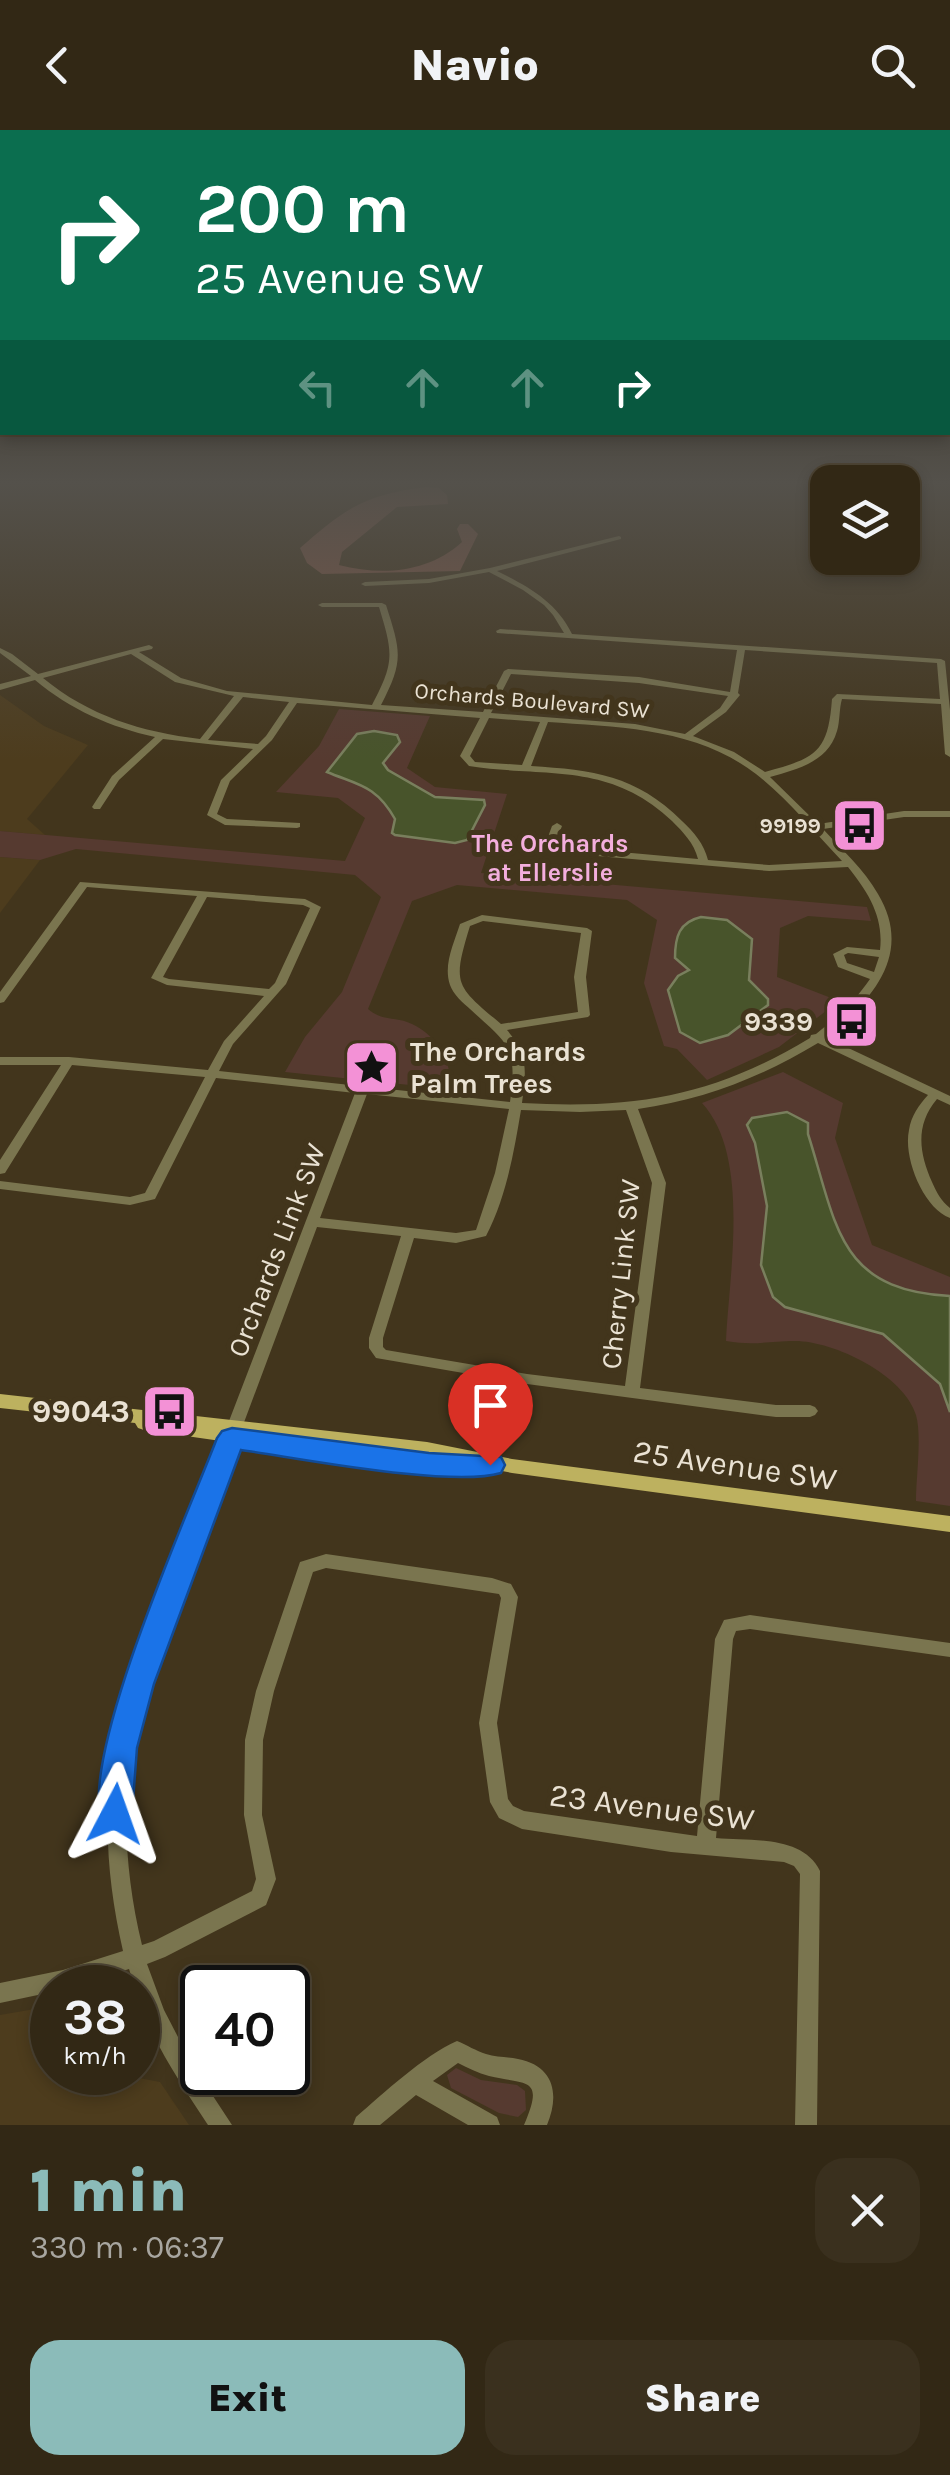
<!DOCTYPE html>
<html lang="en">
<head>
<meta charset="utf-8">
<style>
  :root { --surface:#322815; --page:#3a301e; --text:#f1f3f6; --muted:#a8a6a0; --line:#4d4434; --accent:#8bbbb9 }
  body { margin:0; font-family:Karla,sans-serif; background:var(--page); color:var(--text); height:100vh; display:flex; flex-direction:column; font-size:38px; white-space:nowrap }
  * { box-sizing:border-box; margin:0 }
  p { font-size:32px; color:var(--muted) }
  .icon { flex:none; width:55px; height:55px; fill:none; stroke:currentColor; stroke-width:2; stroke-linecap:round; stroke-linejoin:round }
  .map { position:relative; height:1995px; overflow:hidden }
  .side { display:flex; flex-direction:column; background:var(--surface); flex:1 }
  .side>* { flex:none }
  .top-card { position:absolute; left:0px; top:0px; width:950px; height:305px; box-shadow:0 5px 15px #0003,0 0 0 2px var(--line); background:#0b6e4f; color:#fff; overflow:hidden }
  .fabs { position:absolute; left:810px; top:335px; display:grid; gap:20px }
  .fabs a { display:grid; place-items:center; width:110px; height:110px; border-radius:20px; background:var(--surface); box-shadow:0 5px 15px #0003,0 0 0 2px var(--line); font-size:50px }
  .speed { position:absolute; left:30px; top:1835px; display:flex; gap:20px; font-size:50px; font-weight:700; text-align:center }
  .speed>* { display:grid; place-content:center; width:130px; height:130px; border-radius:50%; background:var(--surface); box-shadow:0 5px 15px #0003,0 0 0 2px var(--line); line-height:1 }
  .speed small { font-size:25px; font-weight:400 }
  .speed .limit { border:5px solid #111; border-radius:15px; background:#fff; color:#111 }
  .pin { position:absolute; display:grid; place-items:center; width:85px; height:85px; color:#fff; margin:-102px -42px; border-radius:50% 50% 50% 0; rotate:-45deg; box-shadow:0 0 10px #0007 }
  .pin .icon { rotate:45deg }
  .me { position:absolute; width:110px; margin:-55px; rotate:4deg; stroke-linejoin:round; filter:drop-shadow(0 0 8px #0008) }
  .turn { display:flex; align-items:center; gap:35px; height:210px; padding:0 30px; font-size:45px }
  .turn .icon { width:130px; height:130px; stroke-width:2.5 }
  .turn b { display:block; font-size:70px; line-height:85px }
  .lanes { display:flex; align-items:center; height:95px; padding:0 30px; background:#0003; justify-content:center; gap:50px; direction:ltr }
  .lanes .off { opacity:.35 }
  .round { display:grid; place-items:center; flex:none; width:105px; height:105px; border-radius:30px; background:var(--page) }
  .summary { display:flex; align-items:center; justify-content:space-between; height:170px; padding:0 30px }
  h1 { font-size:60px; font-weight:800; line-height:75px; color:var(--accent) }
  .button { display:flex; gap:20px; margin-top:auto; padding:20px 30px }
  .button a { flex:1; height:115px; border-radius:30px; background:var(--accent); color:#111; font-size:40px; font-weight:800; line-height:115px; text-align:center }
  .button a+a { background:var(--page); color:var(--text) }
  header { display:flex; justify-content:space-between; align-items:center; height:130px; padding:0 30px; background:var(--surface); font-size:45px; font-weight:800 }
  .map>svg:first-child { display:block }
  .built { fill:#4d3c1d }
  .green { fill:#563a30 }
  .forest { fill:#825747 }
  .water { fill:#48542b; stroke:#797f5d; stroke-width:2.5 }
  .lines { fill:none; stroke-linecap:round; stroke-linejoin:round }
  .minor { fill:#7a754f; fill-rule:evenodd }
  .major { fill:#bdb15f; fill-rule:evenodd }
  .route { fill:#1a73e8; stroke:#114b97; stroke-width:2.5 }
  .labels { text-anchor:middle; stroke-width:10; stroke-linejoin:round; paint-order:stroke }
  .far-street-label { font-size:22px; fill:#eae2d3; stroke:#42351c }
  .far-poi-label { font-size:22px; font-weight:bold; fill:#eae2d3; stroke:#42351c; text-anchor:end }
  .far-neighbourhood-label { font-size:25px; font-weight:bold; fill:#f3aedd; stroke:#42351c }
  .poi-label { font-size:28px; font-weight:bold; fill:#eae2d3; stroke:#42351c; text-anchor:end }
  .street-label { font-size:28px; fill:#eae2d3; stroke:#42351c }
  .near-poi-label { font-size:32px; font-weight:bold; fill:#eae2d3; stroke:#42351c; text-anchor:end }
  .near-street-label { font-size:32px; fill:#eae2d3; stroke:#42351c }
</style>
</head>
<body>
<header><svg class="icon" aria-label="back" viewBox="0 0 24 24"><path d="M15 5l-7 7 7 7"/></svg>Navio<svg class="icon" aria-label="search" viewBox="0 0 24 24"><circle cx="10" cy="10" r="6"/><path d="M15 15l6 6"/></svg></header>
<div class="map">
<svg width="950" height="1995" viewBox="0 0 950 1995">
  <rect width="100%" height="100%" fill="#42351c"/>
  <!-- built -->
  <g class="built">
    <polygon points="0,565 44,596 88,615 27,689 45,705 0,701"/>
    <polygon points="0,727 40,730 0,783"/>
    <polygon points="52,1876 52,1942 137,1943 139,1948 160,1952 189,1995 0,1995 0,1885"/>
  </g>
  <!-- green -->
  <g class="green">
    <path d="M339,579L430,586L407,638L435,657L507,664L481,743L867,777L871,791L808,786L780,798L777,847L839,871L779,917L707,950L677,919L664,916L644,853L657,790L627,770L457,755L412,771L368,879C383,892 396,886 412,894C437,906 455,933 448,959L285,942L305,907L342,862L381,767L355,745L76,719L40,730L0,727V701L345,731L365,688L338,668L276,662L319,616Z"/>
    <path d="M783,942L843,973L835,1008L872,1115L950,1147V1376L916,1371C916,1348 922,1306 916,1285C904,1245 834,1211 795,1211C768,1211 755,1216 726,1211C729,1144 751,1026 702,973Z"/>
    <polygon points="456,1938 481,1950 517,1955 525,1961 526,1980 518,1987 499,1983 451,1958 447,1945"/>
  </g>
  <!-- forest -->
  <path class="forest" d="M426,357L439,358L447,365L448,374L397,377L342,422L339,435C382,446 428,443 462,412L457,399L460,394H468L478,404L460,441L322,444L307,433L300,418C346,378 364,365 426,357Z"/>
  <!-- water -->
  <g class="water">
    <path d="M374,601L397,605L400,612L383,633L388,640L435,667L484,670L485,675L467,710L455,713L395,705L392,703L395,689C376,655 358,655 327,642L357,604Z"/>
    <path d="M701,787L727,790L752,809L749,850L768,869V875L728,905L700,913L680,902L668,860L678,846L689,840L675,828C675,807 679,792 701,787Z"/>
    <path d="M787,982L808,993V1004C837,1095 837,1160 950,1166V1282L940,1254L883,1204L785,1177L773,1167L761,1135L767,1076L755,1013L747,995L752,988Z"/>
  </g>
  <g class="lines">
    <!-- minor -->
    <g class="minor">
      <path d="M619,406L621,407V409L497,441C527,456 556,471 572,504L941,529L945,531L950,580V627L945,624L941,574L842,569C839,579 840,591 837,601C828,632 798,639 770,647L818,694L904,681H950V687H904L823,699C842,720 864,739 878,764C914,824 872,871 825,907L950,966V975L937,969C915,995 919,1023 932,1052C937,1063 941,1071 950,1078V1088C923,1078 903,1027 909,1000C911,986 919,975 928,965L818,913C762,947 703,970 638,979L666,1053L640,1258L776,1275H810L815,1277L818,1281L815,1285L810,1287H776L527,1254L376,1228L369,1218V1208L401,1106L317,1097L156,1528C150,1548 143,1568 138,1589C120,1664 124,1740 142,1815L154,1811L252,1761L256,1749L244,1685L245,1610L256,1561L300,1432L326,1424L492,1448L511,1454L518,1467L497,1593L508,1669L513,1676L524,1681L697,1706L715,1509L724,1490L750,1485L950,1513V1527L750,1499L736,1501L733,1509L716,1708C750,1711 803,1705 820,1741L817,1995H795L800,1744L794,1736L784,1732L671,1722L522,1699L499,1688L490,1672L479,1593L501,1468L499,1464L326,1438L313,1442L274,1561L263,1610L262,1685L276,1749L266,1775L165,1827L147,1834L164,1880L192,1934L232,1995H208C186,1961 141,1897 138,1858H135L129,1839L72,1858H52V1862L0,1873V1853L63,1840L123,1821C105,1742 101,1667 121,1588C126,1568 132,1548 138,1528L355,963L216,948L155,1069L130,1075L0,1059V1051L130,1067L145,1063L205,947L72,935L5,1043L0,1044V1030L61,935H0V927H69L208,940L224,911L264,866L167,855L151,848L197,766L87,757L4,872L0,873V862L80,752L305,769L321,777L286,854L233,914L219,941L510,972C518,916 508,914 470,879C463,873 453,864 450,855C443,835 454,813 460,794L482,785L587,798L592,801L586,847L590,885L588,887L507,900C529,926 526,941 522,973C635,979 712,967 810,908L811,905L816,904C837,887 855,871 870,849L838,837L833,824L847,817L880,820C884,787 868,762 848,737L769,741L563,723L547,717L545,715L552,696L557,693L562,696L555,714L565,717L698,729C694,713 683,702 672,691C609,631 546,648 469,636L460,626L480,588L297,573L272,610L230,651L217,684L227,689L300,693V697L297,698L225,695L207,685L221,650L253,619L163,609L119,650L100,679H94L92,677L112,646L155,607C110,597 71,580 35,550L0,560V554L31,546L0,523V518L12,524L38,544L149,515L153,517L152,519L139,522L181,548L227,561L372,575C395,532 393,523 379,477H322L318,475L322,473H382L386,475C401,522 404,531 381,575L483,582L504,541L508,539L639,547L730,562L737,520L497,503L496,501L500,499L564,503L553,485L544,475L523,460L489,442L429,453L365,456L361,454L365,452L429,449L490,438ZM745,520L937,533L940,569L837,564L832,569C828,624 815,628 765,642L734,622L693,606L726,582L740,565L738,563ZM131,524L175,552L234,566L200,609C142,602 89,586 43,548ZM511,544L639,553L728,566L720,578L685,604L635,594L491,583ZM243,567L289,572L266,606L258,614L208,610ZM489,588L540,592L522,635L475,632L470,626ZM548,592C620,597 696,598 756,644C788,669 814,702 842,731L769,735L708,730C704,714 694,702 682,691C636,645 593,640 531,636ZM207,767L303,775L310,778L275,853L269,859L169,849L163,847ZM483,791L581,803L574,847L578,882L501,894C455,855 452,855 470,796ZM848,823L879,827L874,842L847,833L844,825ZM367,964L509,979L495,1043L476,1100L456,1103L320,1088ZM521,980L580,982L626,980L652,1053L625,1256L527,1244L386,1220L383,1217V1208L414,1108L456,1113L486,1106C506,1068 514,1022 521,980Z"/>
      <path d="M457,1911C467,1915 476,1921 486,1924C496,1927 507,1927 518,1929C554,1936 560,1964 547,1995H524C545,1946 527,1955 489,1946C478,1943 468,1938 458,1933L433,1951L497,1987L500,1995H468L416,1965L380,1995H353L356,1987C384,1963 423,1926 457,1911Z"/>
    </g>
    <!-- major -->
    <polygon class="major" points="0,1264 427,1312 512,1329 950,1386 950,1402 512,1343 476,1336 468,1341 429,1341 144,1300 138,1298 135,1293 0,1278"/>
  </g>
  <!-- sky -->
  <linearGradient id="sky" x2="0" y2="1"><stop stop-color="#241d0f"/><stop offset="0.56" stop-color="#54514b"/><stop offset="1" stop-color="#54514b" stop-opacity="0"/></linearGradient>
  <rect width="950" height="630" fill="url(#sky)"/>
  <!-- route -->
  <path class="route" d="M232,1298L429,1323L501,1327L505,1335L501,1343C451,1358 299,1328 241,1320L154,1554L137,1618L132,1684L127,1695L115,1700L103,1695C75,1634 190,1379 217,1308L222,1301Z"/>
  <!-- icons -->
  <defs>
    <symbol id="bus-square" viewBox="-11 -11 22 22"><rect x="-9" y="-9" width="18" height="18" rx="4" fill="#f391d6" stroke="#42351c"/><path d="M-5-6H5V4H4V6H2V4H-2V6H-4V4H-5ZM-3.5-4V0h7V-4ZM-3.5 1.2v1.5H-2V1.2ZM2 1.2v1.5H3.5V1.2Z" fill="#111"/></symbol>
    <symbol id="sight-square" viewBox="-11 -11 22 22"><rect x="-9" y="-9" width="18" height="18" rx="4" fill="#f391d6" stroke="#42351c"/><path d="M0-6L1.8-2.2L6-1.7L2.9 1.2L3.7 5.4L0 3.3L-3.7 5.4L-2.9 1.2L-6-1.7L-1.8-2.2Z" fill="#111"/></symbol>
  </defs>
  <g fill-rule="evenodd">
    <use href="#bus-square" x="828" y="664" width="63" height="63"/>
    <use href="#bus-square" x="820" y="860" width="63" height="63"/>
    <use href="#sight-square" x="340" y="906" width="63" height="63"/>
    <use href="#bus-square" x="138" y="1250" width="63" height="63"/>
  </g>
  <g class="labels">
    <!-- far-street labels -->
    <g class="far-street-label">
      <text transform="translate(532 570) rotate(5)" y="8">Orchards Boulevard SW</text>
    </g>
    <!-- far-poi labels -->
    <g class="far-poi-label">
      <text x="821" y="703">99199</text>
    </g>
    <!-- far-neighbourhood labels -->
    <g class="far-neighbourhood-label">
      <text x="550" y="722">The Orchards<tspan x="550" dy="29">at Ellerslie</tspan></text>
    </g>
    <!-- poi labels -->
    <g class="poi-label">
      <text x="813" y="901">9339</text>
      <text x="410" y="931" text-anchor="start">The Orchards<tspan x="410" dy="32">Palm Trees</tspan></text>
    </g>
    <!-- street labels -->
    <g class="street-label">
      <text transform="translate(276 1120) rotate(-69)" y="10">Orchards Link SW</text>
      <text transform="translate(620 1144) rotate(-84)" y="10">Cherry Link SW</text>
    </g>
    <!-- near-poi labels -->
    <g class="near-poi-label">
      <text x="130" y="1292">99043</text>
    </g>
    <!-- near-street labels -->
    <g class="near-street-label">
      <text transform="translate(735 1335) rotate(8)" y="11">25 Avenue SW</text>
      <text transform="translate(652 1677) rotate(7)" y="11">23 Avenue SW</text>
    </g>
  </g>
</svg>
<div class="fabs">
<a><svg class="icon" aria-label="layers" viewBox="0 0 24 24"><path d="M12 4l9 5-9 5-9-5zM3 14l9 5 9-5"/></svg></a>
</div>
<div class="speed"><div>38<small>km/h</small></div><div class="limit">40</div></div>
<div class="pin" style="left:490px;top:1335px;background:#d93025"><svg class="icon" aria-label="arrive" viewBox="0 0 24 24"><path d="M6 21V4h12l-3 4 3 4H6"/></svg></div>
<svg class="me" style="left:115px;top:1684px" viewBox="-20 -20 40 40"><path d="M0-17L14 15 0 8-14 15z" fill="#1a73e8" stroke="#fff" stroke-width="4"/></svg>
<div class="top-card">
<div class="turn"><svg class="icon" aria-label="right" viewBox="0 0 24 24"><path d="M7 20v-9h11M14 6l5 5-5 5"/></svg><div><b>200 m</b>25 Avenue SW</div></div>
<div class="lanes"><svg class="icon off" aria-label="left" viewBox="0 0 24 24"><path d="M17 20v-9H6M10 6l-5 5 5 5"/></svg><svg class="icon off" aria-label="ahead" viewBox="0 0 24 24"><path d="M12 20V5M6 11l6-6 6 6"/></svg><svg class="icon off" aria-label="ahead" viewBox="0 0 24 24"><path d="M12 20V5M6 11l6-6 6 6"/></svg><svg class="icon" aria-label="right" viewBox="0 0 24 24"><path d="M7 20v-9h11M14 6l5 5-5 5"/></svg></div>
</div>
</div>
<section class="side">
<div class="summary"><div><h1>1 min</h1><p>330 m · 06:37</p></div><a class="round"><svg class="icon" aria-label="close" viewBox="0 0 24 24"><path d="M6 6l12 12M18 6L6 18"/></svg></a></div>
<div class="button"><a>Exit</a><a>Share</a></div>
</section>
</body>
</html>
